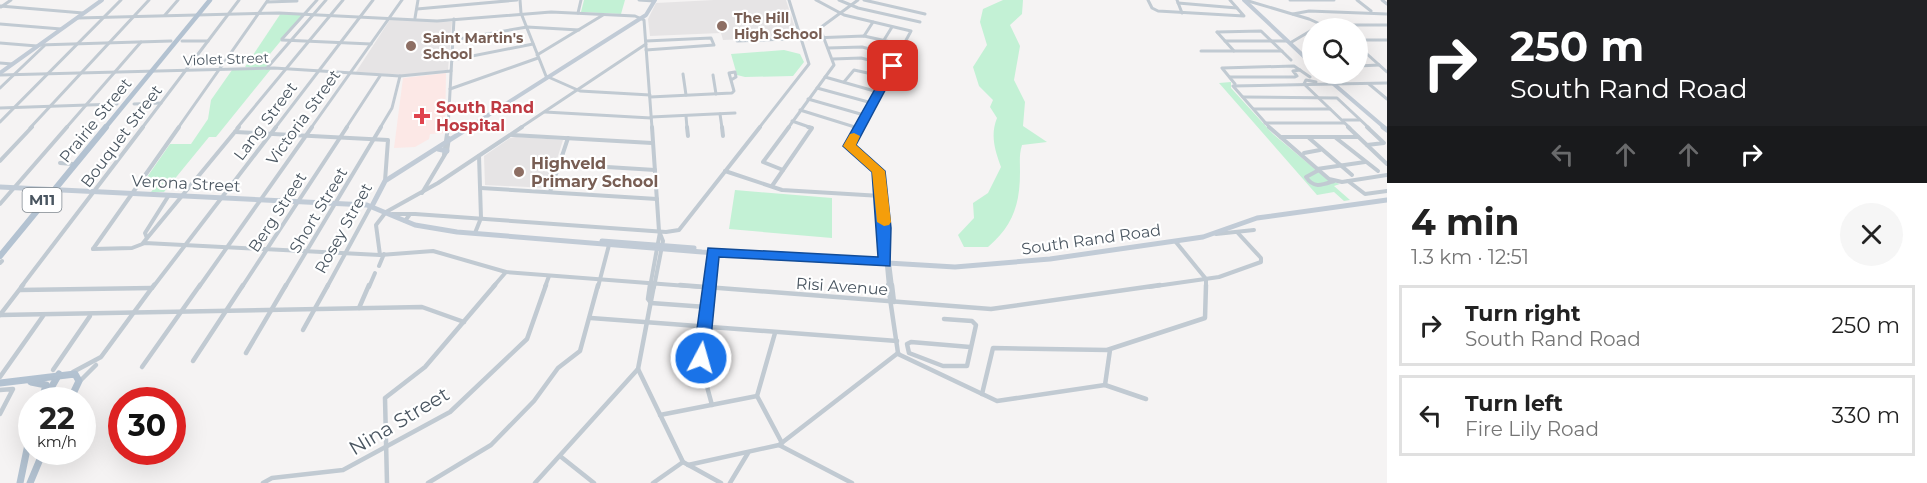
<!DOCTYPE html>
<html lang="en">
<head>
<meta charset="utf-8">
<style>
  :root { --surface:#fff; --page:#f6f6f6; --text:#222; --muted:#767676; --line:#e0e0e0 }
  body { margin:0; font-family:Montserrat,sans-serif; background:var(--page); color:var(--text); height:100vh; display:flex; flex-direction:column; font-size:22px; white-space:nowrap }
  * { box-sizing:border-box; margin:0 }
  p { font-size:20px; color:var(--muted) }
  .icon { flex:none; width:33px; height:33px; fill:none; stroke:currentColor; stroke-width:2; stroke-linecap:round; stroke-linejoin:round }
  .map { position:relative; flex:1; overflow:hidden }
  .side { display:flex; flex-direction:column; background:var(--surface); width:540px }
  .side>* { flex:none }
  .hud { background:#202124; color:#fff; overflow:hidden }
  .tools { position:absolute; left:1302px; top:18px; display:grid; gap:12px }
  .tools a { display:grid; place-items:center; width:66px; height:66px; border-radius:50%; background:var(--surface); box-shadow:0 6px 24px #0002; font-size:30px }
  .speed { position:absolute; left:18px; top:387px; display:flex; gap:12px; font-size:30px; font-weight:700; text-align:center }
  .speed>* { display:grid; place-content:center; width:78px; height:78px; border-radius:50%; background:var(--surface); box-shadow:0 6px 24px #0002; line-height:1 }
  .speed small { font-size:15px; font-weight:400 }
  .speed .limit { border:9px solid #d22; background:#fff; color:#111 }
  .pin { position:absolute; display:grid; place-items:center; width:51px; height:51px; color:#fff; margin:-26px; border-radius:12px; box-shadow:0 3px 9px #0006 }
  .me { position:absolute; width:66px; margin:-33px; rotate:6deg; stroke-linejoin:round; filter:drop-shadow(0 0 4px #0008) }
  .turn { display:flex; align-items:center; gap:21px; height:126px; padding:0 24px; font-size:27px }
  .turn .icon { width:78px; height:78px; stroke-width:2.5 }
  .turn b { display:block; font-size:42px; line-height:51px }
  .lanes { display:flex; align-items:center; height:57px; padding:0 24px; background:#0003; justify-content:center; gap:30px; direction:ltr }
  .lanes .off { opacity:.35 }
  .round { display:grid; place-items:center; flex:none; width:63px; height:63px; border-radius:32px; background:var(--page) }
  .summary { display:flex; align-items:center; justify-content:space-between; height:102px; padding:0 24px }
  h1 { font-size:36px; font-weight:700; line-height:45px }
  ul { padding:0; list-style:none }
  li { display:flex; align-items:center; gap:18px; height:81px; margin:0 12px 9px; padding:0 12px; border:3px solid var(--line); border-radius:0px }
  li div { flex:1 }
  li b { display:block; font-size:22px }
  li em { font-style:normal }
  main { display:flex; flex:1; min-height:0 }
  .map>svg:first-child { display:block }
  .education { fill:#e6e4e5 }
  .medical { fill:#fce8e6 }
  .green { fill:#c3f1d5 }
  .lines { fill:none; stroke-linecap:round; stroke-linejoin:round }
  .street-far2 { stroke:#c1cad2; stroke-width:3 }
  .street-far1 { stroke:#c1cad2; stroke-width:4 }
  .street { stroke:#c1cad2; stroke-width:4.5 }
  .secondary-far1 { stroke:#c1cbd6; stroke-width:4 }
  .secondary { stroke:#c1cbd6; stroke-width:5 }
  .primary-far2 { stroke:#b3c2d1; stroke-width:4.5 }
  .primary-far1 { stroke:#b3c2d1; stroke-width:6 }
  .primary { stroke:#b3c2d1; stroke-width:7 }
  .route { fill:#1a73e8; stroke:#114b97; stroke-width:1.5 }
  .slow { fill:#f59e0b }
  .education-dot { fill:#8d6e63; stroke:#fff; stroke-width:2 }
  .health-dot { fill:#e0444e; stroke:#fff; stroke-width:2 }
  .labels { text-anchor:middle; stroke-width:4.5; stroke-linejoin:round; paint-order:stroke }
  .far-education-label { font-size:14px; font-weight:bold; fill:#785e54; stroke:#fff; text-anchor:start }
  .far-street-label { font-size:14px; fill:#4a5661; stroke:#fff }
  .shield { fill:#fff; stroke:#808990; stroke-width:1.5 }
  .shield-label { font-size:15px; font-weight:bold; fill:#4a5661 }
  .health-label { font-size:16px; font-weight:bold; fill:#be3a42; stroke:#fff; text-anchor:start }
  .street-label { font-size:16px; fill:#4a5661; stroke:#fff }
  .education-label { font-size:16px; font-weight:bold; fill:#785e54; stroke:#fff; text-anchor:start }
  .near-street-label { font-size:20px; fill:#4a5661; stroke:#fff }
</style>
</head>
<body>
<main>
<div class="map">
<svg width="1387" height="483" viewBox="0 0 1387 483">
  <rect width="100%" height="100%" fill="#f5f3f3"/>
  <!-- education -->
  <g class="education">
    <polygon points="714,0 786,0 798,37 723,40 721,33 650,36 648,19 656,3"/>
    <polygon points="391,18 452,22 448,70 403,75 356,72"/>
    <polygon points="516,137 563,140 548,188 485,185 484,156 510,138"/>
  </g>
  <!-- medical -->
  <polygon class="medical" points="446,73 445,133 430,134 429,139 415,147 394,148 403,78"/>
  <!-- green -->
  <g class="green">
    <polygon points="584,0 625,0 621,14 581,12"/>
    <path d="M1003,0H1023L1022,14L1010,25L1020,46L1014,80L1025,102L1023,126L1047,142L1022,145C1019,155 1020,162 1020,172C1020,204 1013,226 988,247H964L958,235L974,218L973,203L988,193L1001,167C995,151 990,135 997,118L990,107L993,100L979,86L973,67L987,45L980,22L983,9Z"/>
    <polygon points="281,13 303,14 265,60 271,61 266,67 245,67"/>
    <polygon points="784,50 800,54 804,62 793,76 745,77 737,75 731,54"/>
    <polygon points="271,69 216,137 209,137 164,192 151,192 160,180 145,180 170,144 191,144 208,119 211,100 232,70"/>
    <polygon points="1231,82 1231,88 1273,134 1328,180 1340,184 1334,186 1350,200 1344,201 1334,192 1317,195 1219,83"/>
    <polygon points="735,190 832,198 832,238 729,229"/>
  </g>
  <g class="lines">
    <!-- street-far2 -->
    <g class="street-far2">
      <polyline points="520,0 521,13 546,76 580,91 650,95"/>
      <polyline points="639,0 654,1"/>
      <polyline points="816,0 844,15 911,31 859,128"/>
      <polyline points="839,0 858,8 920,22"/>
      <polyline points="864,0 925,14"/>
      <polyline points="1148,0 1152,8 1158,11 1244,16 1230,0"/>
      <polyline points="1177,0 1182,13"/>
      <polyline points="1245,0 1309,19 1329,28"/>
      <polyline points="1290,0 1334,0"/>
      <polyline points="1357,0 1371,11"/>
      <polyline points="1382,0 1387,4"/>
      <polyline points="267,2 297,1"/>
      <polyline points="1178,3 1237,8"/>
      <polyline points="0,6 83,13"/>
      <polyline points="1,7 11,0"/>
      <polyline points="417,9 517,0"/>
      <polyline points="578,13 581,0"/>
      <polyline points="1293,14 1309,11 1387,14"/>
      <polyline points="165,15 178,0"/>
      <polyline points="78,18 279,13 437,21 551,12 635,16 644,20 652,128"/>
      <polyline points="415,18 418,0"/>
      <polyline points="0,24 61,29"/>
      <polyline points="1323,25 1387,25"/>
      <polyline points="1217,32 1261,31 1291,60"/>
      <polyline points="1217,32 1234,51"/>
      <polyline points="864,36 873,22"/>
      <polyline points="282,39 317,0"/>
      <polyline points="282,40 371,44"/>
      <polyline points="453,40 527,27 579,30"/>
      <polyline points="884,40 892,27"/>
      <polyline points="1358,40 1387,40"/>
      <polyline points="182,41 208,41"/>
      <polyline points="646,41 711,38 714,45 646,50"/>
      <polyline points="737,41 864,36 904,45"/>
      <polyline points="1225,41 1287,41"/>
      <polyline points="0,43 37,46"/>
      <polyline points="1290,43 1312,30"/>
      <polyline points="39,45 171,41"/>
      <polyline points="1358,46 1387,72"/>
      <polyline points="828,48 862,47 898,56"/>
      <polyline points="1201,51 1282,51"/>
      <polyline points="537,55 603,15"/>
      <polyline points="833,59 861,58 893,66"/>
      <polyline points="452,60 533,44"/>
      <polyline points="0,63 12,64"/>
      <polyline points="1358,66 1379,65"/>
      <polyline points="267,68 326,0"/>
      <polyline points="683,74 686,95"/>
      <polyline points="0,75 274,68 400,76 451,71"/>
      <polyline points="713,75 716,94"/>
      <polyline points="825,77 878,92"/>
      <polyline points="1230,77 1295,77 1297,76 1293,71 1300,70"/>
      <polyline points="844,82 854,70 886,77"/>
      <polyline points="1235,84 1222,68 1294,66 1310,77"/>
      <polyline points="1304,84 1350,128"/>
      <polyline points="1304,84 1306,80 1316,82"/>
      <polyline points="1369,84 1387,99"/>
      <polyline points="0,88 44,46"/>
      <polyline points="817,88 872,103"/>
      <polyline points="450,89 538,58"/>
      <polyline points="650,97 732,93 734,91 729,73 735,72 736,77 731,80"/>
      <polyline points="1243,97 1337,98 1369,128"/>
      <polyline points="808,99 864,115"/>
      <polyline points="134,104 161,103"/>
      <polyline points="0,108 117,104"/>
      <polyline points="1254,109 1330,109"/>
      <polyline points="800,110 858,128"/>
      <polyline points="545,112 651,118"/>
      <polyline points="720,114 722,128"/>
      <polyline points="686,116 687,128"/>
      <polyline points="651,117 735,113"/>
      <polyline points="1343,120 1359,120"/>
      <polyline points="792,121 812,128"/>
      <polyline points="0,122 121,0"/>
      <polyline points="1265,123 1344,123"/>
      <polyline points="30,128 149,0"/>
      <polyline points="66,128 141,42"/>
      <polyline points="142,128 239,0"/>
      <polyline points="178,128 268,0"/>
      <polyline points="237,128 343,0"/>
      <polyline points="275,128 373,0"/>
      <polyline points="311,128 402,0"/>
      <polyline points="346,128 380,76"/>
      <polyline points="380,128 392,108 400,76"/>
      <polyline points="448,128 454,19"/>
      <polyline points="520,128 646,44"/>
      <polyline points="759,128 809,64 789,0"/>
      <polyline points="788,128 834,65 820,28 858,0"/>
      <polyline points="1270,128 1233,86 1387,83"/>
    </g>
    <!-- street-far1 -->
    <g class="street-far1">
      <polyline points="652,127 659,231 663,241 654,287"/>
      <polyline points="687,127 688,136"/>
      <polyline points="722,127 723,136"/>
      <polyline points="854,127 858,128"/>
      <polyline points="859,127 849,146 878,171 889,287"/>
      <polyline points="1269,127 1329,179 1342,182 1387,175"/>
      <polyline points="1348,127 1387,164"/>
      <polyline points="235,132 388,140 385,181"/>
      <polyline points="512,135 652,143"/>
      <polyline points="1281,137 1358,137"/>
      <polyline points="1309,138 1352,175"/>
      <polyline points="1336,138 1378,171"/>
      <polyline points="1367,145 1384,143 1367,127"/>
      <polyline points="1304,153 1320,150"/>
      <polyline points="444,155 448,127"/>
      <polyline points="0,161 32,127"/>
      <polyline points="60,163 73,164"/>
      <polyline points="559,164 655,170"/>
      <polyline points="1317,169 1365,162"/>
      <polyline points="783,170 763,162 789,127"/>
      <path d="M1319,170L1306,177C1314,189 1322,185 1334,181"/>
      <polyline points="725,171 782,190 881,196"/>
      <polyline points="1348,181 1365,194 1387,191"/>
      <polyline points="772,186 812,128 808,127"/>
      <polyline points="481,188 657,199"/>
      <polyline points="550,192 568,138"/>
      <polyline points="422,193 447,151 449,138"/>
      <polyline points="0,204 67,127"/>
      <polyline points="392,214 410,214"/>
      <polyline points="405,221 410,214 415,214 666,232 679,230 760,127"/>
      <polyline points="475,233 481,218 479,156"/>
      <polyline points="1216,234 1254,230"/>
      <polyline points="147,238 145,233 169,195"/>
      <polyline points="1175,241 1206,279 1206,287"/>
      <polyline points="143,243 239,127"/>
      <polyline points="93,249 132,248 145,243 380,255 433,251 506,272 700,287"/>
      <polyline points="93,249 179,127"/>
      <polyline points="380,255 376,225 386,212 438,183 522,127"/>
      <polyline points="889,262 892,287"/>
      <polyline points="0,263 2,261"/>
      <polyline points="379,266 384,254"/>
      <polyline points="21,287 143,127"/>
      <polyline points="153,287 276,127"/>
      <polyline points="199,287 312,127"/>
      <polyline points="242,287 347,127"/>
      <polyline points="285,287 381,127"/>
      <polyline points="327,287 371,206"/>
      <polyline points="369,287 375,273"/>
      <polyline points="493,287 506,272"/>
      <polyline points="545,287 549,276"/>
      <polyline points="598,287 609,245"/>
      <polyline points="650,287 660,232"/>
      <polyline points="709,287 713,252"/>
      <polyline points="1149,287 1219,277 1261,262 1261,258 1237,232"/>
    </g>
    <!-- street -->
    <g class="street">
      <polyline points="650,285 648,299 651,303"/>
      <polyline points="680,285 991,309 1160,285"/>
      <polyline points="709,285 700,361 712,405"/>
      <polyline points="888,285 898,353"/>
      <polyline points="892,285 894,302"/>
      <polyline points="20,290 152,288"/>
      <polyline points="651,303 706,307"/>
      <polyline points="359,308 369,285"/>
      <polyline points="0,315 422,307 464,322"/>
      <polyline points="0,315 23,285"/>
      <polyline points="591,318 897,341"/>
      <polyline points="944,319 972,321 976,325 967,366 943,366 909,353 907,344 911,342 970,347"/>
      <polyline points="303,330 328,285"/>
      <polyline points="775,333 757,396 782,443"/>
      <polyline points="246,353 286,285"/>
      <polyline points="898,354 997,401 1105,385 1146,399"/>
      <polyline points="193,361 243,285"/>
      <polyline points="142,367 200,285"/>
      <polyline points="638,369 683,462 721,483"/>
      <polyline points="53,370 90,316"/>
      <polyline points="73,372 101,357 154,285"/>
      <polyline points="0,377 43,316"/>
      <polyline points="80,381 96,365"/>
      <polyline points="1105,385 1110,350"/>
      <polyline points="0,390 13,389 0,414"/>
      <polyline points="982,394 993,348 1107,350 1205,318 1206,285"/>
      <polyline points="660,415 757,396"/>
      <polyline points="779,445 852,483"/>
      <polyline points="560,456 594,483"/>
      <polyline points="688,465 779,445 898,353"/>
      <polyline points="263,483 272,478 343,470 450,412 527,339 546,285"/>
      <polyline points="387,483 385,398 425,367 495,285"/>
      <polyline points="428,483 491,445 534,401 558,368 580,351 598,285"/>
      <polyline points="535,483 638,369 654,285"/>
      <polyline points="653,483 683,462"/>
      <polyline points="730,483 748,453"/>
    </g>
    <!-- secondary-far1 -->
    <g class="secondary-far1">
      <polyline points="1244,0 1312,64"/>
      <polyline points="0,73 102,0"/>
      <polyline points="1322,74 1385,128"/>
      <polyline points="468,128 646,15 655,0"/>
    </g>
    <!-- secondary -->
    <g class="secondary">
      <polyline points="1383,127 1387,130"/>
      <polyline points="438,149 447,151"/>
      <polyline points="0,187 367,205 415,225 457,232 702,252 955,267 1050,259 1203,237 1257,218 1387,200"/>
      <polyline points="372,206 385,181 470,127"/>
      <polyline points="602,241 694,248"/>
    </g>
    <!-- primary-far2 -->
    <polyline class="primary-far2" points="105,128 210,0"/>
    <!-- primary-far1 -->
    <polyline class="primary-far1" points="0,256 106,127"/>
    <!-- primary -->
    <g class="primary">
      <polyline points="31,382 46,385 42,400"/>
      <polyline points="0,383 75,374 79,381 70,400"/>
      <polyline points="47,395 59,374"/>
      <polyline points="20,483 32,425"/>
      <polyline points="30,483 43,452"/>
    </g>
  </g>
  <!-- route -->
  <polygon class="route" points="893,63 898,66 856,145 885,171 891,228 890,266 719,257 709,358 706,362 695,362 693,358 708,248 878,257 872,172 843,146 888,66"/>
  <!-- slow -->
  <polygon class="slow" points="854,133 860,136 856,145 885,171 891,222 889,225 884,226 877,222 872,172 843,146 850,134"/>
  <!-- markers -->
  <g class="education-dot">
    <circle cx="722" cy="26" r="6"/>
    <circle cx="411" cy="46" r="6"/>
    <circle cx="519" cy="172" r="6"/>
  </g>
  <path class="health-dot" d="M419 107h6v6h6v6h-6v6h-6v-6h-6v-6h6z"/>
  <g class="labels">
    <!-- far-education labels -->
    <g class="far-education-label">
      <text x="734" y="23">The Hill<tspan x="734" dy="16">High School</tspan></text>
      <text x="423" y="43">Saint Martin's<tspan x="423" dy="16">School</tspan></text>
    </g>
    <!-- far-street labels -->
    <g class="far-street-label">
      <text transform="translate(226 59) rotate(-2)" y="5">Violet Street</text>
    </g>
    <!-- shield labels -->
    <rect class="shield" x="22.5" y="188" width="39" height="24" rx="4.5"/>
    <g class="shield-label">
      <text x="42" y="205">M11</text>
    </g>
    <!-- health labels -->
    <g class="health-label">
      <text x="436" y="113">South Rand<tspan x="436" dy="18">Hospital</tspan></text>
    </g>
    <!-- street labels -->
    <g class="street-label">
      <text transform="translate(303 117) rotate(-54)" y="6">Victoria Street</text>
      <text transform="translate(95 120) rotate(-51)" y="6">Prairie Street</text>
      <text transform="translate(265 121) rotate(-53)" y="6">Lang Street</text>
      <text transform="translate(121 136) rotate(-53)" y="6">Bouquet Street</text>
      <text transform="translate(186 183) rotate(3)" y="6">Verona Street</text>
      <text transform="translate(318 210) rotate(-59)" y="6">Short Street</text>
      <text transform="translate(277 212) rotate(-57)" y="6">Berg Street</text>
      <text transform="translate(343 228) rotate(-61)" y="6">Rosey Street</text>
      <text transform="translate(1091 239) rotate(-8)" y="6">South Rand Road</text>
      <text transform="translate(842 286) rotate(4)" y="6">Risi Avenue</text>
    </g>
    <!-- education labels -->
    <g class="education-label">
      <text x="531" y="169">Highveld<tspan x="531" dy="18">Primary School</tspan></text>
    </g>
    <!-- near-street labels -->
    <g class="near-street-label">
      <text transform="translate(399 421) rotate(-31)" y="7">Nina Street</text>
    </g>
  </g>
</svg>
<div class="tools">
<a><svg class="icon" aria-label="search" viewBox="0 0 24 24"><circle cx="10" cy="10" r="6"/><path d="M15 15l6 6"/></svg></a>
</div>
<div class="speed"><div>22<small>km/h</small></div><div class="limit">30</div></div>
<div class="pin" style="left:893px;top:66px;background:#d93025"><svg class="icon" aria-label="arrive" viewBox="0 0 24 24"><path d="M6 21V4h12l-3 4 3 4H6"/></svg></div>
<svg class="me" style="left:701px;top:358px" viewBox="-20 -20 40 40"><circle r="17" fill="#1a73e8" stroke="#fff" stroke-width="3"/><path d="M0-11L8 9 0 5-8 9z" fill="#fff"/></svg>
</div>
<section class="side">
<div class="hud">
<div class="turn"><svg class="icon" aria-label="right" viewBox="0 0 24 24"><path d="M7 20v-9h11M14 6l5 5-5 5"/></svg><div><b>250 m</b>South Rand Road</div></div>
<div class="lanes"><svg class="icon off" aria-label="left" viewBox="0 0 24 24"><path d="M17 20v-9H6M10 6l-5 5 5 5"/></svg><svg class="icon off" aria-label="ahead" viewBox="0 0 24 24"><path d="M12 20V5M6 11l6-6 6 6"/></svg><svg class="icon off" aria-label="ahead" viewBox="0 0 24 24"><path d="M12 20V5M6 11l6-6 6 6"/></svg><svg class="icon" aria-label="right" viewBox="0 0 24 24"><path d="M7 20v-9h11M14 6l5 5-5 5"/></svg></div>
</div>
<div class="summary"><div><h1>4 min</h1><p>1.3 km · 12:51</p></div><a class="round"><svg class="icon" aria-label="close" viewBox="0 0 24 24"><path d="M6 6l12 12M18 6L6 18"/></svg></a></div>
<ul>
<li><svg class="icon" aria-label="right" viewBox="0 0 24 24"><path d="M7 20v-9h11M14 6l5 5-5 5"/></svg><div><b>Turn right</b><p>South Rand Road</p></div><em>250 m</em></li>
<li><svg class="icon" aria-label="left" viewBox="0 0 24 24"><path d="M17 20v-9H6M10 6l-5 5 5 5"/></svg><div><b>Turn left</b><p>Fire Lily Road</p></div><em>330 m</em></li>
</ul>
</section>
</main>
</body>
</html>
